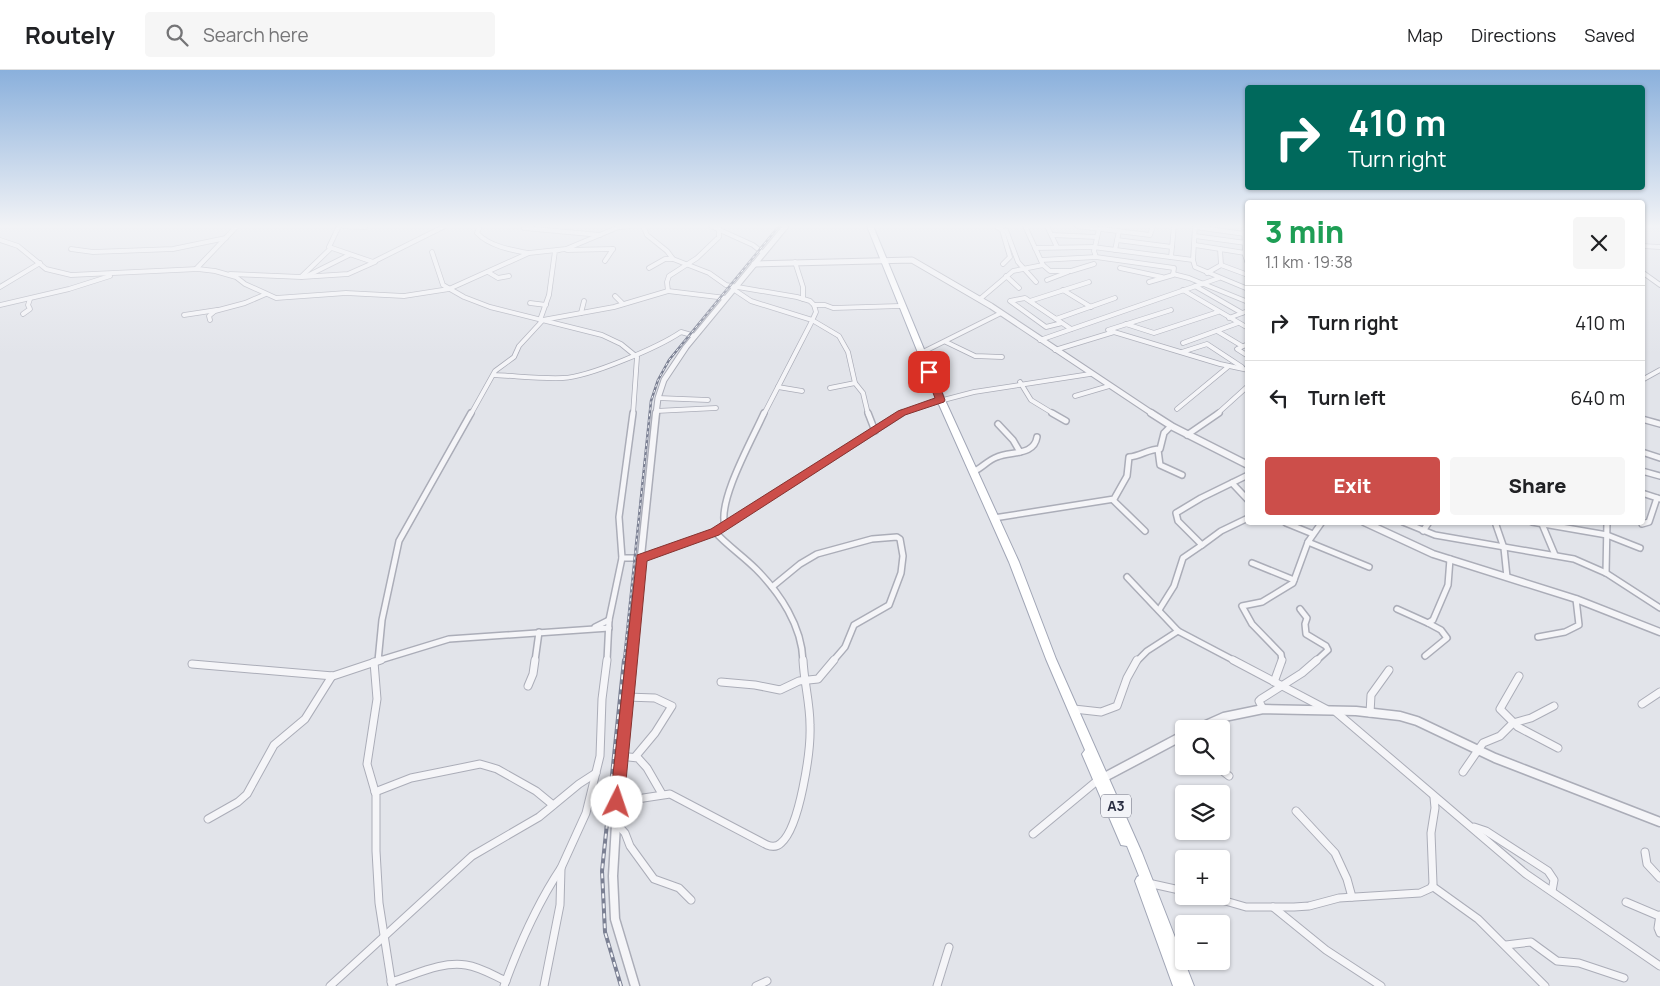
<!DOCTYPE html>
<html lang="en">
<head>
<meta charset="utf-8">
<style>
  :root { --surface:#fff; --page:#f6f6f6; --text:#202124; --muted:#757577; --line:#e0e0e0; --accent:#cc4e4a }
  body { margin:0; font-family:Manrope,sans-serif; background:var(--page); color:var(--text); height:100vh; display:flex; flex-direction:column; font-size:19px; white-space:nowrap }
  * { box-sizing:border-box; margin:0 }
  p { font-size:16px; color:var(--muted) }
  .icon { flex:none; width:28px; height:28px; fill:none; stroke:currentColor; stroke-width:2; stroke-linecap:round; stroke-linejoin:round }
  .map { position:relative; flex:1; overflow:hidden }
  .drawer { position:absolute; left:1245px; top:130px; width:400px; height:325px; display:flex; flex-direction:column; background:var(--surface); border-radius:5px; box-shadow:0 1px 4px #0004 }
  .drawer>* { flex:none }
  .hud { position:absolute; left:1245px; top:15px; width:400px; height:105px; border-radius:5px; box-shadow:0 1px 4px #0004; background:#00695c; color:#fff; overflow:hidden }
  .fabs { position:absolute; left:1175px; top:650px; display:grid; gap:10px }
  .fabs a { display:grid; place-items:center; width:55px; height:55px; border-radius:5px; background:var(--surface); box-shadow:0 1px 4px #0004; font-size:25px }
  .pin { position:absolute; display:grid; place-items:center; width:42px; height:42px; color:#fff; margin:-21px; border-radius:10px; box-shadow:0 2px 8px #0006 }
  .me { position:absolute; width:55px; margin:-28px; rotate:4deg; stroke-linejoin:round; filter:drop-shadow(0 0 4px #0008) }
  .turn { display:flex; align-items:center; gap:18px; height:105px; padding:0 20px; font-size:22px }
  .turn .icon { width:65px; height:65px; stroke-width:2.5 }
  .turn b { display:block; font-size:35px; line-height:42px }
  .round { display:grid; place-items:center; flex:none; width:52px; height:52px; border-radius:5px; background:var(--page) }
  .summary { display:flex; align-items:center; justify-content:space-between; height:85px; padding:0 20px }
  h1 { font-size:30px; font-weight:800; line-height:38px; color:#1e9e55 }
  .action { display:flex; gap:10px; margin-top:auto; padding:10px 20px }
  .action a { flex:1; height:58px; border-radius:5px; background:var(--accent); color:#fff; font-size:20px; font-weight:800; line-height:58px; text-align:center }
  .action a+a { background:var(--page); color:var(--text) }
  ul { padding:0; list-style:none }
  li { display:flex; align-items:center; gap:15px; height:75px; padding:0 20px; border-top:1px solid var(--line) }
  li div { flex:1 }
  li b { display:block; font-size:19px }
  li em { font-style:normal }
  header { display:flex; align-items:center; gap:30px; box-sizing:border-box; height:70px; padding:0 25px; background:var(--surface); border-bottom:1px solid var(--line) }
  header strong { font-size:24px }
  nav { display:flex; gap:28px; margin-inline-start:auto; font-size:18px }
  .search { width:350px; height:45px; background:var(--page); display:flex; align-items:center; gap:12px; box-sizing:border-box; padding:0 18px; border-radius:5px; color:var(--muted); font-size:19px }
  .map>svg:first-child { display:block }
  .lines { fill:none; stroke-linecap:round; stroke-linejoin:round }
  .minor-far2-casing { stroke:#abadb8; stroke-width:5.5 }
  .minor-far1-casing { stroke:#abadb8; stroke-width:8 }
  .minor-casing { stroke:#abadb8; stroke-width:9 }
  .tertiary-far2-casing { stroke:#abadb8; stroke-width:7 }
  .tertiary-far1-casing { stroke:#abadb8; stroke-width:9 }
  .tertiary-casing { stroke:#abadb8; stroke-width:11 }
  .primary-casing { stroke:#a1a6b6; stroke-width:2 }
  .minor-far2 { stroke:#f5f5f8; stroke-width:4 }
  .minor-far1 { stroke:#f5f5f8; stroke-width:5 }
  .minor { stroke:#f5f5f8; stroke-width:7 }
  .tertiary-far2 { stroke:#f5f5f8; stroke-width:5 }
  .tertiary-far1 { stroke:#f5f5f8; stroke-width:6 }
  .tertiary { stroke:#f5f5f8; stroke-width:8 }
  .primary { fill:#fff; fill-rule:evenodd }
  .rail-far1-casing { stroke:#7b8093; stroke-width:2.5 }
  .rail-casing { stroke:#7b8093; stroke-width:4 }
  .rail-far1 { stroke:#f2f3f7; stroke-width:1; stroke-dasharray:3; stroke-linecap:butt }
  .rail { stroke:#f2f3f7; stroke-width:2; stroke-dasharray:5; stroke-linecap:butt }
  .route { fill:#cc4e4a; stroke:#853330 }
  .labels { text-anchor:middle; stroke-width:5; stroke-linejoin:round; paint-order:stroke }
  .shield { fill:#f2f3f7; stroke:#666978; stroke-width:1 }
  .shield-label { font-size:14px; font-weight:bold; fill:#2a2e42 }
</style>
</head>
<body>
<header>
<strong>Routely</strong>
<div class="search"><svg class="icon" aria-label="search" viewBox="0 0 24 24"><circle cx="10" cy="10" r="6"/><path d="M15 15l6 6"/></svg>Search here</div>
<nav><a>Map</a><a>Directions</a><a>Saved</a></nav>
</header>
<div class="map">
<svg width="1660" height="916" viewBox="0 0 1660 916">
  <rect width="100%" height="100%" fill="#e2e4ea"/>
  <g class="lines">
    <defs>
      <g id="minor-far2">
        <polyline points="339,156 329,177 373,192 445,156"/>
        <polyline points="343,156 365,157"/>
        <path d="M480,156L477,163C489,176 511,180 528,183"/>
        <polyline points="643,156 647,165 667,181 673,189 709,203 726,215 797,227 810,231 814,235 825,235 833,238 900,236"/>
        <polyline points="711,156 753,175 763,183"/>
        <polyline points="996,156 1002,160 1010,187 1003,194"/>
        <polyline points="1025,156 1043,195 1050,201 1071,201 1094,194"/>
        <polyline points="1047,156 1057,177"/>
        <polyline points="1077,156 1150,165 1153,156"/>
        <polyline points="1195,156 1193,190 1195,197 1248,219"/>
        <polyline points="1244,156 1245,185 1248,194"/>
        <polyline points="620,157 631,156"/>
        <polyline points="1195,157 1245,164"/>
        <polyline points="524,158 600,165"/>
        <polyline points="1006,160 1018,192 1036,212"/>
        <polyline points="1052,165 1097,167"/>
        <polyline points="1195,166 1246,173"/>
        <polyline points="0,170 18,176 46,199 71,205 198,199 215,201 236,207 245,214 276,228 346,223 404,226 449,219 529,183 566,179 621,156"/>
        <polyline points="1117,170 1172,177"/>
        <polyline points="1195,175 1245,183"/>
        <polyline points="1642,176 1660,177"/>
        <polyline points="1035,178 1093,177 1193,190"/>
        <polyline points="71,179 93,182 173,179 226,168"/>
        <polyline points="1220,179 1221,195"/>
        <polyline points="567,180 613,179"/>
        <polyline points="1115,180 1119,161"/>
        <polyline points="432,182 443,215 464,227 490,237 602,265 621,274 637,287 633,344"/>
        <polyline points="1096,187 1094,181 1099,159"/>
        <polyline points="1171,187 1174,156"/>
        <polyline points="1041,190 1096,187 1174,198 1173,205 1149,212"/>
        <polyline points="605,191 613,179"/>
        <polyline points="795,192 803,217 803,229"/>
        <polyline points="1221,195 1248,205"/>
        <polyline points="649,198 665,189 673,189"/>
        <polyline points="1120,198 1162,207"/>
        <polyline points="196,199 237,156"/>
        <polyline points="488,202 498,208 509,206"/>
        <polyline points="1642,202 1660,215"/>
        <polyline points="1207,203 1221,195"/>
        <polyline points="230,204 301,207 330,179"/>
        <polyline points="1173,204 1189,208 1248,232"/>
        <polyline points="307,206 349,185"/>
        <polyline points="1006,206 1019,218"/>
        <polyline points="302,207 348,204 375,192"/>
        <polyline points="1047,210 1068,202"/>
        <polyline points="1195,216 1242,243"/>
        <polyline points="0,217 40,193"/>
        <polyline points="733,219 751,231 812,250 839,266 848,282 855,313 863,323 868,344"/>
        <polyline points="1063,220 1091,237"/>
        <polyline points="1183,220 1248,258"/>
        <polyline points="668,221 726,228"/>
        <polyline points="615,226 623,234"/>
        <polyline points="980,229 1013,201 1043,195"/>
        <polyline points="1030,231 1089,212"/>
        <polyline points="530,233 546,235"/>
        <polyline points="0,235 69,219 110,206"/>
        <polyline points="581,243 584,231"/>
        <polyline points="23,244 30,239 28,235 30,229"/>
        <polyline points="184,245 217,240"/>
        <polyline points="1229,248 1245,242"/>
        <polyline points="1056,249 1115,228"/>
        <polyline points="210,250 209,246 215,241 245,233 266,224"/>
        <polyline points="540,250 549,225 555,181 559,180"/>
        <polyline points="1062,253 1046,257 1010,231 1025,228 1071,259"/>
        <polyline points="1126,254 1154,263 1218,242"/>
        <polyline points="1108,260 1171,240"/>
        <polyline points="1217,261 1242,276"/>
        <polyline points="1040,270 1219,208"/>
        <polyline points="946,272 975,286 1002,287"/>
        <polyline points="1183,273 1238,253"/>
        <polyline points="1248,274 1237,279 1248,286"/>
        <polyline points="1055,280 1114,262 1220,294 1248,300"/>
        <polyline points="1182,282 1207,274 1242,297"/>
        <polyline points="919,284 1001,243"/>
        <path d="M494,305C517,306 541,309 563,308C589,307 659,277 681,262L695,266"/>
        <polyline points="1642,310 1660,300"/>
        <polyline points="1020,312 1031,330 1054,344"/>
        <polyline points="778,317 802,321"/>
        <polyline points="830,318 855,313"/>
        <polyline points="1075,326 1109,316"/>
        <polyline points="658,328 708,330"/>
        <polyline points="1177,339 1229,296"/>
        <polyline points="656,341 716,338"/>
        <polyline points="471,344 495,301 514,287 519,276 543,250 614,237 668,221 667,212 669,206 697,188 719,167 719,156"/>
        <polyline points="764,344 811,253 816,242 814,235"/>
        <polyline points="900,344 928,334 974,322 1090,304"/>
        <polyline points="1217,344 1248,316"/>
      </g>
      <g id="minor-far1">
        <polyline points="633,343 619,447 622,488 641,488 715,462 902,343"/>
        <polyline points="868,343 875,361"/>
        <polyline points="1052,343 1066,351"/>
        <polyline points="1642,349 1660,354"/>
        <polyline points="998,354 1013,370 1020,382"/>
        <polyline points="1187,365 1219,343"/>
        <polyline points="1158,380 1160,395 1182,405"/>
        <polyline points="1642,382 1660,388"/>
        <polyline points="1642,401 1660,406"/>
        <path d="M973,402C982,398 988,390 997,387C1011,381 1034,386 1037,367"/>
        <polyline points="1232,413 1248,430"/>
        <polyline points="1642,423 1660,429"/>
        <polyline points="1113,430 1145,461"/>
        <path d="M994,448L1114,429L1127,406L1129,387C1141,386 1148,379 1160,379L1164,363L1171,356"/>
        <polyline points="1403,452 1435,465 1574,489 1606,503 1660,538"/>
        <polyline points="1495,452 1504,478 1507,507"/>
        <polyline points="1532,452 1607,465 1640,478"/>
        <polyline points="1286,453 1313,464"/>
        <polyline points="1542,454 1555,485"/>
        <polyline points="1642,454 1649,452 1657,428"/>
        <path d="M725,456C717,431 753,368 764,343"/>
        <polyline points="1423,461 1429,452"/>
        <path d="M715,462C728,476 743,486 756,499C780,523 802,556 803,591"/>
        <polyline points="1308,472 1369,497"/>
        <polyline points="1202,475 1221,461 1248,448"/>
        <polyline points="1252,493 1294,510"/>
        <polyline points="1606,503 1607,452"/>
        <polyline points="1127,507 1178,561 1235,591"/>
        <polyline points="772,517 800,494 817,484 872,469 897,467 900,469 903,486 901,503 889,535 854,555 845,577 833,591"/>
        <polyline points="1300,539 1307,548 1305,554 1306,564 1326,576 1328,580 1316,591"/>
        <polyline points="1397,539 1428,553 1433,550 1448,515 1450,489"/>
        <polyline points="1159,540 1174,516 1183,488 1202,475 1178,451 1176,443 1201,428 1248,405"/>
        <polyline points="595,557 609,550"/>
        <polyline points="1538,567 1565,562 1579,555 1576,529"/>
        <polyline points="1425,586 1447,568 1441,560 1428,553"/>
        <polyline points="377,591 449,569 609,558"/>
        <polyline points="378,591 382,550 399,471 471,343"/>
        <polyline points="535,591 539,562"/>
        <polyline points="607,591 609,550 622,488"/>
        <polyline points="1137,591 1147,581 1178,561"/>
        <polyline points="1282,591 1281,584 1252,554 1242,536 1262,532 1293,513 1308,472 1322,452"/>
      </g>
      <g id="minor">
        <polyline points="1233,590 1326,639"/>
        <polyline points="374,592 377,629 367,694 376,725 376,781 379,833 392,916"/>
        <polyline points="192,594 333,606 381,590"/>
        <polyline points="1519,606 1500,639 1518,657 1558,678"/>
        <polyline points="721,612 755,615 780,620 799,611 818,609 834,590"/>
        <polyline points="1274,612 1282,590"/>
        <polyline points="528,616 533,604 535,590"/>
        <polyline points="627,627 655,628 672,636 655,663 635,687"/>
        <polyline points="1642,634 1660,622"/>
        <polyline points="1074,639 1101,642 1117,636 1127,608 1137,590"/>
        <polyline points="1263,639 1259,631 1261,629 1302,603 1317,590"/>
        <polyline points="1336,642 1526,804 1660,896"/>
        <polyline points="1370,643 1371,625 1389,600"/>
        <polyline points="620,686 638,688 647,698 662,724"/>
        <polyline points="1216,696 1229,706"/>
        <polyline points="1463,702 1483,673 1500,666 1513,653 1531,648 1554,636"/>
        <polyline points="375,722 411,708 480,694 497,699 536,721 553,735"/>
        <path d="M617,732L670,724L767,775C772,777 777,777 781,773C800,757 811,680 810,655C810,633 804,612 803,590"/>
        <polyline points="1296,741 1335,783 1347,809 1352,827"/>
        <polyline points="208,749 238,732 247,724 274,675 305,649 332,606"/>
        <polyline points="616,753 625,763 630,776 654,809 679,818 691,830"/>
        <polyline points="1474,757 1486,761 1548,801 1554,810 1552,821"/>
        <polyline points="1033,764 1098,710"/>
        <polyline points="1645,782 1647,794 1660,808"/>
        <polyline points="1148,813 1184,821"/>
        <polyline points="1432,816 1478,849 1545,916"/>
        <polyline points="1208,826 1246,837 1294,837 1309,836 1339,828 1420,823 1431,818 1433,814 1431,763 1435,738 1434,727"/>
        <polyline points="1626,832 1659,846"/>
        <polyline points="1273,837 1326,880 1381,916"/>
        <polyline points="1660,845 1658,858 1660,863"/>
        <polyline points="1506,875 1531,872 1557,891 1579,893 1624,908"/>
        <path d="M391,912C415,905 441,891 466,895C480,897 493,905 506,911"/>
        <polyline points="330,916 472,786 539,747 579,714 596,703"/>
        <path d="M504,916C519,875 537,834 561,798"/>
        <polyline points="544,916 560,835 561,798 586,743 600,686 602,629 607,590"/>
        <polyline points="756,916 767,911"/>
        <polyline points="937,916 949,877"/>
      </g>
      <g id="tertiary-far2">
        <polyline points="754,194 912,190 991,236 1153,344"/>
        <polyline points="656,344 658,328 664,310 686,277 786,156"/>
      </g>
      <g id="tertiary-far1">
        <polyline points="1151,343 1173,357 1248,395"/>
        <polyline points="1364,452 1433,484 1576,529 1660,562"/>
        <polyline points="630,591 656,343"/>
      </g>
      <g id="tertiary">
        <polyline points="630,590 620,686 613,806 615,849 635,916"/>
        <polyline points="1197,659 1224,647 1263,639 1356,641 1400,646 1417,651 1495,688 1660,752"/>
        <polyline points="1101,709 1184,665"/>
      </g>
      <polygon id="primary" points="867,156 873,156 945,330 1019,492 1056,589 1142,783 1194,916 1173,916 1135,811 1137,807 1139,806 1127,776 1121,775 1082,684 1085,680 1046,589 1009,492 937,330"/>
    </defs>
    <!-- minor-far2 casing -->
    <use href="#minor-far2" class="minor-far2-casing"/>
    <!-- minor-far1 casing -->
    <use href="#minor-far1" class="minor-far1-casing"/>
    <!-- minor casing -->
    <use href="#minor" class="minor-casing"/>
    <!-- tertiary-far2 casing -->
    <use href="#tertiary-far2" class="tertiary-far2-casing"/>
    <!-- tertiary-far1 casing -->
    <use href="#tertiary-far1" class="tertiary-far1-casing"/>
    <!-- tertiary casing -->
    <use href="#tertiary" class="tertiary-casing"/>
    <!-- primary casing -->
    <use href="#primary" class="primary-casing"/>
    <!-- minor-far2 -->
    <use href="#minor-far2" class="minor-far2"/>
    <!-- minor-far1 -->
    <use href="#minor-far1" class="minor-far1"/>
    <!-- minor -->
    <use href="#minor" class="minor"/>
    <!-- tertiary-far2 -->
    <use href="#tertiary-far2" class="tertiary-far2"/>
    <!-- tertiary-far1 -->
    <use href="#tertiary-far1" class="tertiary-far1"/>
    <!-- tertiary -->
    <use href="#tertiary" class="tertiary"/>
    <!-- primary -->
    <use href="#primary" class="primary"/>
    <defs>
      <polyline id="rail-far1" points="624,591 651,331 658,310 669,290 779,156"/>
      <polyline id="rail" points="621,916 605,862 602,801 624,590"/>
    </defs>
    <!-- rail-far1 casing -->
    <use href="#rail-far1" class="rail-far1-casing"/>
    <!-- rail casing -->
    <use href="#rail" class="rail-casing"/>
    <!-- rail-far1 -->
    <use href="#rail-far1" class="rail-far1"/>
    <!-- rail -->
    <use href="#rail" class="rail"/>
  </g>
  <!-- sky -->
  <linearGradient id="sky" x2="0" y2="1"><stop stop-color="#8ab0dc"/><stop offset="0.55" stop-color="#f2f3f6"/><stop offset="1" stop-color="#f2f3f6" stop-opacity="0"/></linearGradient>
  <rect width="1660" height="284" fill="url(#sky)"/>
  <!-- route -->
  <polygon class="route" points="929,300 934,302 945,330 944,332 905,345 719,465 647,491 624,732 622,737 617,739 612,737 610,732 637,485 711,459 898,341 935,328 925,302"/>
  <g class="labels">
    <!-- shield labels -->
    <rect class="shield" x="1101" y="724.5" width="30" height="23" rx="4"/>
    <g class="shield-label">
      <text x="1116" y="741">A3</text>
    </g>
  </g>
</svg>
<div class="fabs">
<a><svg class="icon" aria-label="search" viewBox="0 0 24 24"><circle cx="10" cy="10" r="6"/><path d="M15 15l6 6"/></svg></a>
<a><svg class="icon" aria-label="layers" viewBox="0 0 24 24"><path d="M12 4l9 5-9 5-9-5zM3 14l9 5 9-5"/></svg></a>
<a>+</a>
<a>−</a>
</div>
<div class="pin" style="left:929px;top:302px;background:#d93025"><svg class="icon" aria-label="arrive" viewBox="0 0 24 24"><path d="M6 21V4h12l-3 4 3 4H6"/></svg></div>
<svg class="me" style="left:617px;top:732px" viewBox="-20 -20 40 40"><circle r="19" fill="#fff"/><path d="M0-13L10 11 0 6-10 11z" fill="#cc4e4a"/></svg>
<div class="hud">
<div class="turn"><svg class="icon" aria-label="right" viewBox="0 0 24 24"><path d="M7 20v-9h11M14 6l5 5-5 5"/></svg><div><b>410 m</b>Turn right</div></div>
</div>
<section class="drawer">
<div class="summary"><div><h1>3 min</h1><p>1.1 km · 19:38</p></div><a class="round"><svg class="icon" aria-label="close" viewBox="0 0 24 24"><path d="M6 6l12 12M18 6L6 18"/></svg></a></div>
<ul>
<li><svg class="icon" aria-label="right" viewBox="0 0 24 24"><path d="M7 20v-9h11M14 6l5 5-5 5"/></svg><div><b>Turn right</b></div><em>410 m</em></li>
<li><svg class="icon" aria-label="left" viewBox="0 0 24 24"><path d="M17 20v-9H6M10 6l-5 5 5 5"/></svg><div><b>Turn left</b></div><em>640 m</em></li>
</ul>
<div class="action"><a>Exit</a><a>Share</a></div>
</section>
</div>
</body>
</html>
